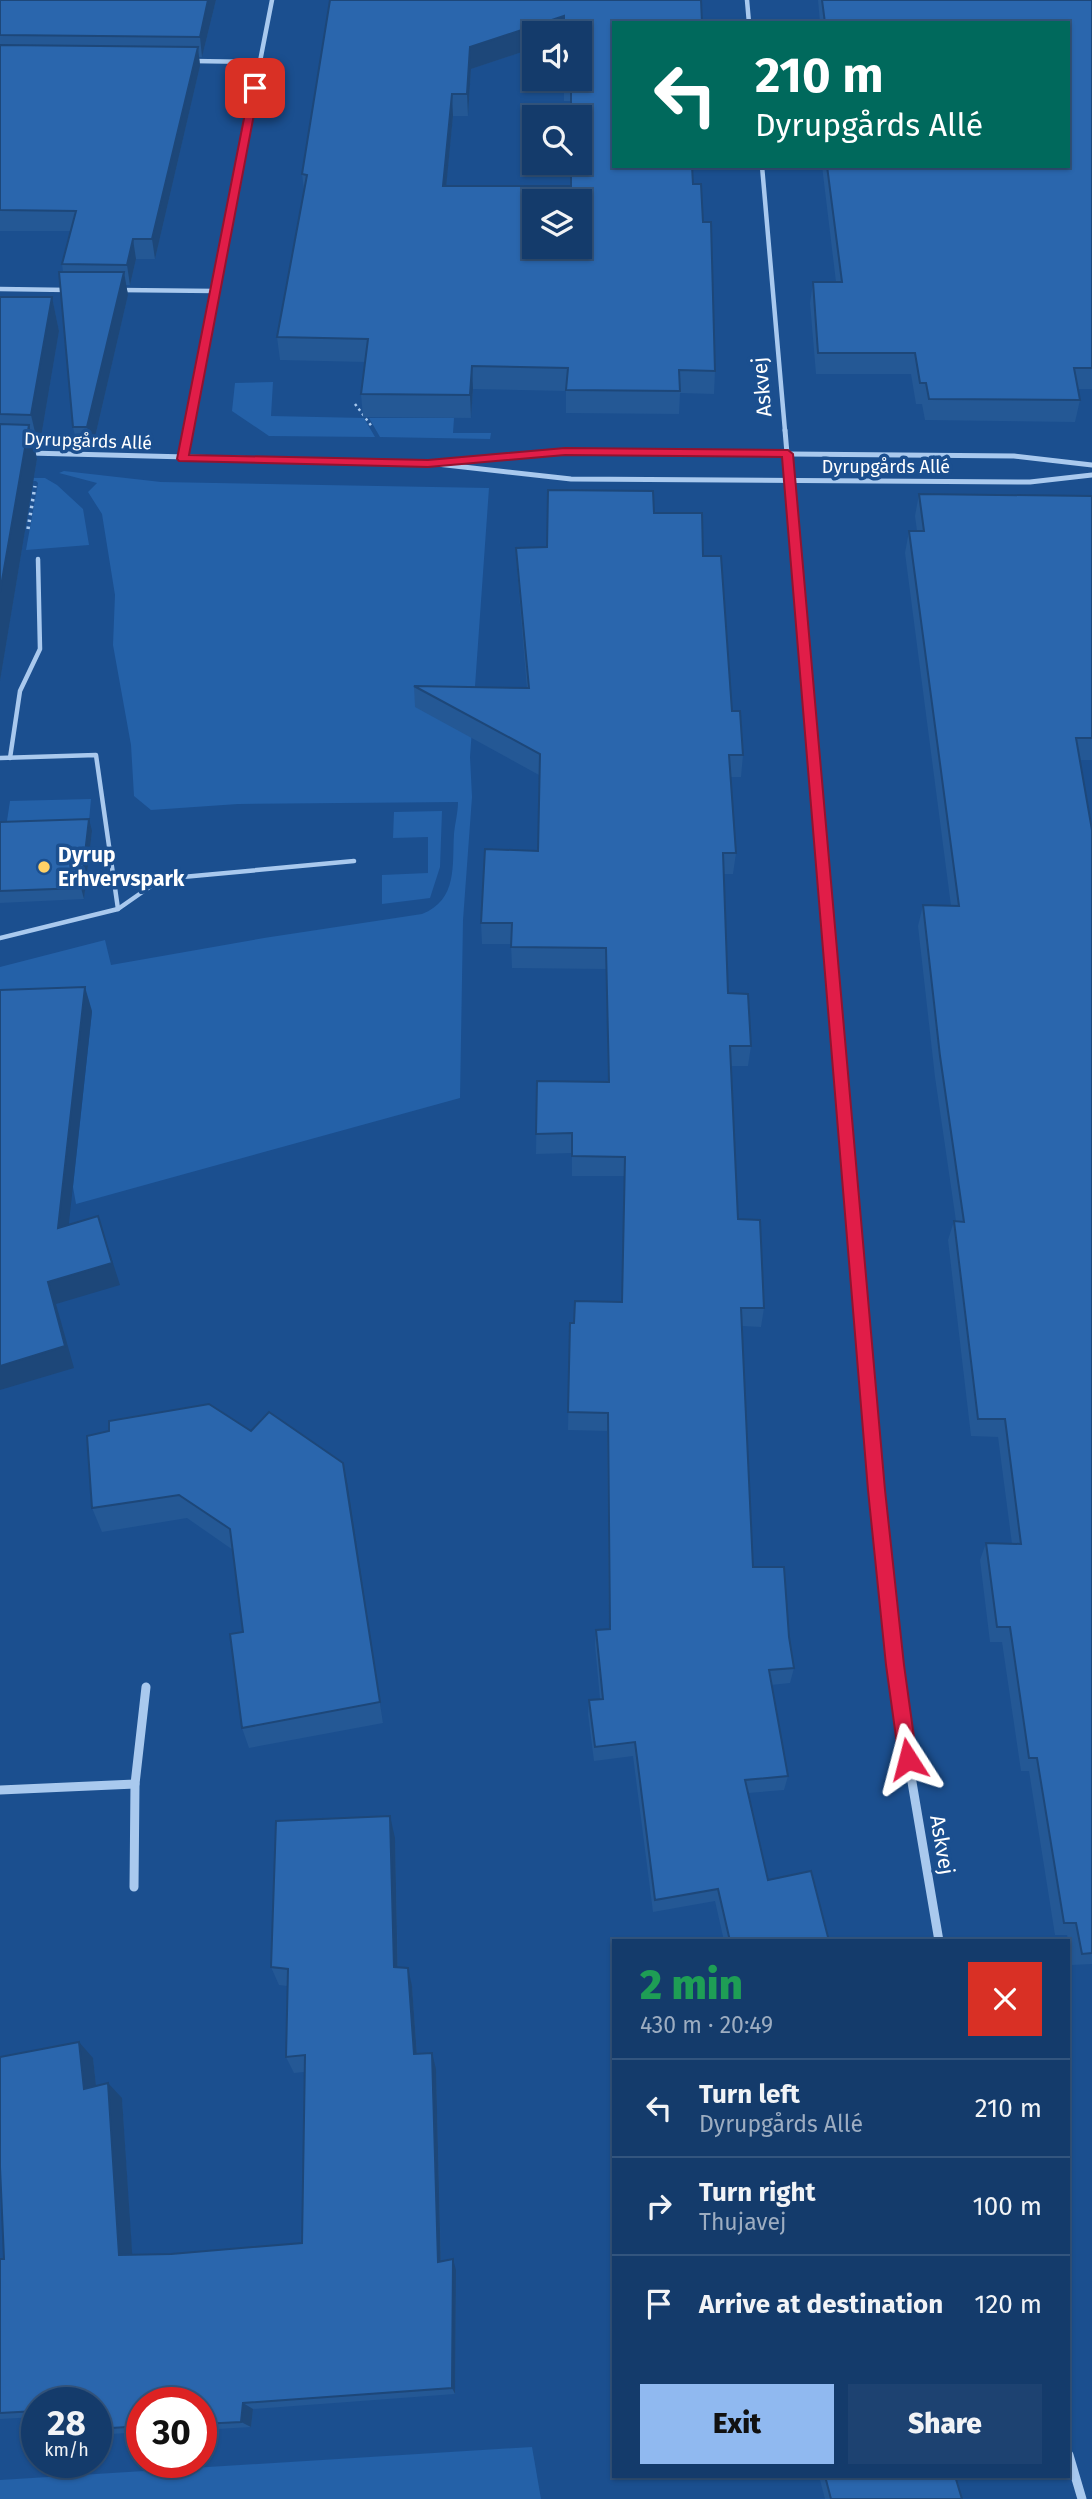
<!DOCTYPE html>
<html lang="en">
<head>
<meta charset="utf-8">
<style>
  :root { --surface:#143b6b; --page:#1d4271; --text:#f1f3f6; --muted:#9dadc1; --line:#33557e; --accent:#90b9f0 }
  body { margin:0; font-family:"Fira Sans",sans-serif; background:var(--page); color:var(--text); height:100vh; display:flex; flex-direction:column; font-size:26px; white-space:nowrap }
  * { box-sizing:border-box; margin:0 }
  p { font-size:23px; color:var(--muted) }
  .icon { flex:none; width:38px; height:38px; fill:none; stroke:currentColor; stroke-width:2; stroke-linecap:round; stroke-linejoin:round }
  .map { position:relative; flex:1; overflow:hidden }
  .details { position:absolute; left:612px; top:1939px; width:458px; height:539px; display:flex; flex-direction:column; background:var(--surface); border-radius:0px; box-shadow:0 2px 5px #0004,0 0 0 2px var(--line) }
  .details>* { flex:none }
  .guide { position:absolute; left:612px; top:21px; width:458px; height:147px; border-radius:0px; box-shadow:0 2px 5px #0004,0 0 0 2px var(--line); background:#00695c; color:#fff; overflow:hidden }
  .controls { position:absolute; left:522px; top:21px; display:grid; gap:14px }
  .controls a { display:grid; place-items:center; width:70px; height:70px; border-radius:0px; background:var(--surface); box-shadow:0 2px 5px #0004,0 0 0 2px var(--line); font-size:35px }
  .speed { position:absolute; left:21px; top:2387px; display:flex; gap:14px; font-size:35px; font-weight:700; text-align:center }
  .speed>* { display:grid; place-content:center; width:91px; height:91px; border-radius:50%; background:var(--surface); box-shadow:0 2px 5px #0004,0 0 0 2px var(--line); line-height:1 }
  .speed small { font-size:18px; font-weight:400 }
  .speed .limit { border:10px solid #d22; background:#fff; color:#111 }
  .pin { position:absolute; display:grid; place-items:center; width:60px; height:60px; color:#fff; margin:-30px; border-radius:14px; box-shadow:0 4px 10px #0006 }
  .me { position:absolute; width:77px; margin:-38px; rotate:351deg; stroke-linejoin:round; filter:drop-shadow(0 0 5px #0008) }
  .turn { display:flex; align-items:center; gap:24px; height:147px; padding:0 28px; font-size:32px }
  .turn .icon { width:91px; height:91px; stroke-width:2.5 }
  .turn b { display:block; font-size:49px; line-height:60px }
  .round { display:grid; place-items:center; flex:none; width:74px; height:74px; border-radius:0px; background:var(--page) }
  .head { display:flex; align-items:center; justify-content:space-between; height:119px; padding:0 28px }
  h1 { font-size:42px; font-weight:800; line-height:52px; color:#1e9e55 }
  .primary-button { display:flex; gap:14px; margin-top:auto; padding:14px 28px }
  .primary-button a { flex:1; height:80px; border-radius:0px; background:var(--accent); color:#111; font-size:28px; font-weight:800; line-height:80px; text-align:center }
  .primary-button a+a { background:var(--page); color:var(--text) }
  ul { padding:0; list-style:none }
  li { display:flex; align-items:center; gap:21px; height:98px; padding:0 28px; border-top:2px solid var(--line) }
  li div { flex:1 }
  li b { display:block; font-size:26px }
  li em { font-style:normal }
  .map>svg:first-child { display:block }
  .green { fill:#2461a8 }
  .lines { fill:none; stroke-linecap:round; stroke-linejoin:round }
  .path-far1 { stroke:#a9c9ee; stroke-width:2.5; stroke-dasharray:2.5 3.5; stroke-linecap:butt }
  .path { stroke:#a9c9ee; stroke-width:3.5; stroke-dasharray:2.5 4.5; stroke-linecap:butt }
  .service { stroke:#a9c9ee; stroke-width:4.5 }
  .minor-far3 { stroke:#a9c9ee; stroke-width:4.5 }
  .minor-far2 { stroke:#a9c9ee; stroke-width:5 }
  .minor-far1 { stroke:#a9c9ee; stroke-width:7 }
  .minor { stroke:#a9c9ee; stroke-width:9 }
  .wall { fill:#245895; fill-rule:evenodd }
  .shaded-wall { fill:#1d4779 }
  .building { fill:#2a66ad; stroke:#1d4779; stroke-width:2; fill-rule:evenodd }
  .route { fill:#e11d48; stroke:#92132f; stroke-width:2 }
  .poi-dot { fill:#ffd166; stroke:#1b4f8f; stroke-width:2.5 }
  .labels { text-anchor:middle; stroke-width:7; stroke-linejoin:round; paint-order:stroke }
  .far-street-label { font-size:18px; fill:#fff; stroke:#1b4f8f }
  .street-label { font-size:21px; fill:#fff; stroke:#1b4f8f }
  .poi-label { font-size:21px; font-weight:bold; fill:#fff; stroke:#1b4f8f; text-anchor:start }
</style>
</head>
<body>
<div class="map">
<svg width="1092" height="2499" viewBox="0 0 1092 2499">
  <rect width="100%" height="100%" fill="#1b4f8f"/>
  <!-- green -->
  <g class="green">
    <polygon points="273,382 271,416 364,418 375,437 269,436 232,411 235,383"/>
    <polygon points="369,418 454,418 453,433 491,433 490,439 380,437"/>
    <path d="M64,471L161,482L489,488L470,757L472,797L463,920L460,1098L76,1204L73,1187L92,1012L0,1014V967L105,940L111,965L264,938L422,914C458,900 452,865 454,834C455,823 458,813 458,802L238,804L151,810L134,796L131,745L113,645L115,595L102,514L88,492L97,483L59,473Z"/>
    <polygon points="0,478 45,478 57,485 83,509 89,545 26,550 38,483 36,481 0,481"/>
    <polygon points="91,799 88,831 5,834 10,801"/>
    <polygon points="442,811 440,867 430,898 382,904 382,875 428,873 428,837 393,838 394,812"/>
    <polygon points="532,2447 541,2499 0,2499 0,2480"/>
  </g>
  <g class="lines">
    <!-- path-far1 -->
    <polyline class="path-far1" points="355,404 373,428"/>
    <!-- path -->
    <polyline class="path" points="28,529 35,486"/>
    <!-- service -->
    <g class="service">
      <polyline points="0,758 96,755 118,909"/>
      <polyline points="10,758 20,691 40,649 38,559"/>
      <polyline points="0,938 118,909 161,879 354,861"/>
    </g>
    <!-- minor-far3 -->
    <g class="minor-far3">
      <polyline points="747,0 749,23"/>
      <polyline points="193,61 260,62"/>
      <polyline points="762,166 785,431"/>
      <polyline points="0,289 69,290"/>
      <polyline points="120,290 215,291"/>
      <polyline points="188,431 272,0"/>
    </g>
    <!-- minor-far2 -->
    <g class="minor-far2">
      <polyline points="785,430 831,972"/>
      <polyline points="29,453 428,463 571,479 1030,482 1092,475"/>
      <polyline points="183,459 189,430"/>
      <polyline points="446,462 565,452 1014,456 1092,465"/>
    </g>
    <!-- minor-far1 -->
    <polyline class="minor-far1" points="831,970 876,1490 894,1649"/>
    <!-- minor -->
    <g class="minor">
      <polyline points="894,1648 904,1735 939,1941"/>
      <polyline points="0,1790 135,1784"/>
      <polyline points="134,1887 135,1784 146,1687"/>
      <polyline points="1069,2455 1082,2499"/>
    </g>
  </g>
  <!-- wall -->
  <g class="wall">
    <polygon points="0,0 216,0 202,57 199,57 200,66 155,259 136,259 130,285 126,285 128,295 92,450 78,450 73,427 63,272 62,264 71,231 0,231"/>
    <path d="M330,0L614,23L693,184L703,222L715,371L714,394L680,393L679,414L566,413V391L473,389L471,418L363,417L361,394L365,362L280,360L277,337L304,190L302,174ZM534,33H579L564,79V101H571V186H446L453,116H468L471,69L534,48Z"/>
    <polygon points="818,0 1092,0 1092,389 1078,389 1080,400 1075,422 925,420 922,404 916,404 911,374 816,374 810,303 813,282 836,282 822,166 1069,166 1069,23 820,23"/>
    <polygon points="0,297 52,297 59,331 39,449 35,449 37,459 0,681"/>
    <polygon points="919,494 1092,496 1092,760 1080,760 1092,830 1092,1964 1072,1965 1069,1941 1068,1941 1067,1935 1055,1935 1029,1771 1021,1771 1002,1642 990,1642 980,1560 986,1543 1012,1544 998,1437 971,1436 948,1240 954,1221 956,1221 935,1077 918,926 923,905 951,906 905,553 909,531 917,531 915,516"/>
    <polygon points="654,513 703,556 732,711 743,755 741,777 730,777 736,853 733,874 724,874 728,993 751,1046 748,1066 731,1066 738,1219 764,1308 761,1327 742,1326 753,1567 789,1637 794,1668 790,1683 771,1685 788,1776 784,1790 748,1793 768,1880 829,1941 724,1941 715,1901 653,1912 633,1756 594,1761 588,1714 589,1700 600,1699 595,1645 596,1630 609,1629 607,1431 568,1430 570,1323 574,1323 622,1302 624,1176 572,1176 572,1153 536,1154 537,1081 608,1082 606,969 512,968 511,944 482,944 481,923 538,851 539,775 415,707 414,686 527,688 517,570 516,548 547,547"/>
    <polygon points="0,822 92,831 84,899 0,903"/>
    <polygon points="251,1431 348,1487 383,1723 249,1748 242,1728 243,1632 233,1550 187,1518 102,1532 92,1508"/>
    <polygon points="395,1838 398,1968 412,1986 417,2054 436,2069 441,2261 456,2270 455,2394 253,2409 251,2427 201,2430 201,2403 142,2403 142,2432 96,2435 96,2403 37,2403 37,2417 0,2419 0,2259 4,2259 93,2058 96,2086 122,2098 132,2255 171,2254 302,2243 304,2072 294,2073 286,2057 287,1986 279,1985 271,1967"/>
    <polygon points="819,2476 955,2476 962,2499 825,2499"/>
  </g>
  <!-- shaded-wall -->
  <g class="shaded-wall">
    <polygon points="208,0 216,0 202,57 200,37"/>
    <polygon points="564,16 564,33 534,33 534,48 471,69 468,116 467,94 470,47"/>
    <polygon points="198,47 200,66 155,259 152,239"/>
    <polygon points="452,94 453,116 444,209 443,186"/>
    <polygon points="133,239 136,259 130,285 127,265"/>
    <polygon points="124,272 128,295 92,450 87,427"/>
    <polygon points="52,297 59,331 39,449 31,415"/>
    <polygon points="472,366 473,389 471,418 470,395"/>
    <polygon points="29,425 37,459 0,681 0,592"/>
    <polygon points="89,819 92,831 84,899 81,888"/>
    <polygon points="85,987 92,1011 66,1250 58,1228"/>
    <polygon points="98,1216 120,1285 56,1304 74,1368 0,1390 0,1366 48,1282"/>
    <polygon points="343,1463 348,1487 383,1723 380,1702"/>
    <polygon points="390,1816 395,1838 398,1986 394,1967"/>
    <polygon points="408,1968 412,1986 418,2070 414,2054"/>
    <polygon points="79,2042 93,2058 98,2104 84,2089"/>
    <polygon points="432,2053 436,2069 441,2272 438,2262"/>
    <polygon points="108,2083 122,2098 133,2266 119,2255"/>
    <polygon points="453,2259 456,2270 455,2394 452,2388"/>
    <polygon points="243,2403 253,2409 251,2427 241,2422"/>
  </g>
  <!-- building -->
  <g class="building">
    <polygon points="0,0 208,0 200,37 0,35"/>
    <path d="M330,0H701L702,23H614V166H692L693,184H701L703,222H711L715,371L679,370L680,391L566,390L568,368L472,366L470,395L361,394L368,339L277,337L307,175L302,174ZM564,16V33H579V79H564H571V117H579V163H571V186H443L452,94H467L470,47ZM534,201H579V247H534Z"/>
    <polygon points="822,0 1092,0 1092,368 1074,368 1080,400 929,399 926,383 920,383 915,353 818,353 813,282 842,282 827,166 1069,166 1069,23 825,23"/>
    <polygon points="0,45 198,47 152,239 133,239 127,265 62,264 76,211 0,210"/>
    <polygon points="59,272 124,272 87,427 73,427"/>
    <polygon points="0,297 52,297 31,415 0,414"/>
    <polygon points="0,424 29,425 0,592"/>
    <polygon points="548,490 653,491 654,513 702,513 703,556 721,556 732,711 740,711 743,755 729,755 736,853 723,853 728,993 748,994 751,1046 730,1046 738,1219 760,1220 764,1308 741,1308 753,1567 784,1567 789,1637 794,1668 769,1670 788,1776 745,1780 768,1880 811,1871 829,1941 730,1941 718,1889 655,1900 635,1742 595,1747 589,1700 603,1699 596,1630 610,1629 608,1413 568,1412 570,1323 574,1323 575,1301 622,1302 625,1157 572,1156 572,1133 536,1134 537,1081 609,1082 606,948 511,947 512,923 481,923 485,849 538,851 540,754 414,686 529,688 516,548 547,547"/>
    <polygon points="919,494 1092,496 1092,738 1076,738 1092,830 1092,1953 1082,1954 1076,1923 1064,1923 1037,1758 1029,1758 1010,1627 997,1627 986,1543 1021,1544 1005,1419 978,1419 954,1221 964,1222 940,1056 923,905 959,906 909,531 924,531"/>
    <polygon points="89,819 81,888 0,891 0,822"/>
    <polygon points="85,987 58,1228 98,1216 112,1263 48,1282 65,1346 0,1366 0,990"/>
    <polygon points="209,1404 251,1431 269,1412 343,1463 380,1702 242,1728 230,1634 243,1632 230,1529 179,1495 92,1508 87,1436 109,1431 109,1421"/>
    <polygon points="390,1816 394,1967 408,1968 414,2054 432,2053 438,2262 453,2259 452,2388 243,2403 241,2422 201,2424 201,2403 142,2403 142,2426 96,2429 96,2403 37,2403 37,2411 0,2413 0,2259 4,2259 0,2167 0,2057 79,2042 84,2089 108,2083 119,2255 171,2254 302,2243 305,2055 286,2057 288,1969 271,1967 276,1821"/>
    <polygon points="825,2476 955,2476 962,2499 831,2499"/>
  </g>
  <!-- route -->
  <polygon class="route" points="255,85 259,88 189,455 428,460 565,448 788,450 793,454 885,1490 904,1665 917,1759 915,1765 908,1768 901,1765 899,1759 886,1665 868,1490 782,457 565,455 428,467 179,461 177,459 250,88"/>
  <!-- markers -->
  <circle class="poi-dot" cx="44" cy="867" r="7"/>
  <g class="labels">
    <!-- far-street labels -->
    <g class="far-street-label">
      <text transform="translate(88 441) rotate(2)" y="6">Dyrupgårds Allé</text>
      <text x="886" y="473">Dyrupgårds Allé</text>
    </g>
    <!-- street labels -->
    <g class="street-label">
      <text transform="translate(762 387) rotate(-95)" y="7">Askvej</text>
      <text transform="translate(942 1845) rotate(80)" y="7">Askvej</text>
    </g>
    <!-- poi labels -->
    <g class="poi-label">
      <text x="58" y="862">Dyrup<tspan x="58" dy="24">Erhvervspark</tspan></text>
    </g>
  </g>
</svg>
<div class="controls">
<a><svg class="icon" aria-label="sound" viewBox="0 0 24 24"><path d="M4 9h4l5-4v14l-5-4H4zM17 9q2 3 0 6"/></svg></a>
<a><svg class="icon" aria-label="search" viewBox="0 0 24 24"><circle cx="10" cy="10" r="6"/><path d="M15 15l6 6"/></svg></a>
<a><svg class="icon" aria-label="layers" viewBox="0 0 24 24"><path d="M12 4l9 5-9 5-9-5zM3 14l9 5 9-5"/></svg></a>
</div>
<div class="speed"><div>28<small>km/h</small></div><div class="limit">30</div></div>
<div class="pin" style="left:255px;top:88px;background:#d93025"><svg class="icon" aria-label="arrive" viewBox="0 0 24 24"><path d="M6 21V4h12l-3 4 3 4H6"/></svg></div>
<svg class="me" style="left:908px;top:1759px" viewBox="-20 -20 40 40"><path d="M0-17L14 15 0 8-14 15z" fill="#e11d48" stroke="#fff" stroke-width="4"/></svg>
<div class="guide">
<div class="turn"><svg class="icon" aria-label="left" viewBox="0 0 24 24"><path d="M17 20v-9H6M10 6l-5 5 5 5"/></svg><div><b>210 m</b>Dyrupgårds Allé</div></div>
</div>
<section class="details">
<div class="head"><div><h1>2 min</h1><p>430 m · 20:49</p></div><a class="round" style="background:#d93025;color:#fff"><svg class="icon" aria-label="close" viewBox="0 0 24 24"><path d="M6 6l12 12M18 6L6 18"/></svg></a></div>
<ul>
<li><svg class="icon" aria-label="left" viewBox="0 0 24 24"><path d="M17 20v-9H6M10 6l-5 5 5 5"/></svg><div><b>Turn left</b><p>Dyrupgårds Allé</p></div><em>210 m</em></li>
<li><svg class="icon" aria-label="right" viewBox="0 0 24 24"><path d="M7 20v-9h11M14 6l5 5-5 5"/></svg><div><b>Turn right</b><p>Thujavej</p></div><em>100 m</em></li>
<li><svg class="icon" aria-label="arrive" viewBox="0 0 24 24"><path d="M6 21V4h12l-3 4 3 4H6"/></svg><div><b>Arrive at destination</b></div><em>120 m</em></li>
</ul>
<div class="primary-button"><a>Exit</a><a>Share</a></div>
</section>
</div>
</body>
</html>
